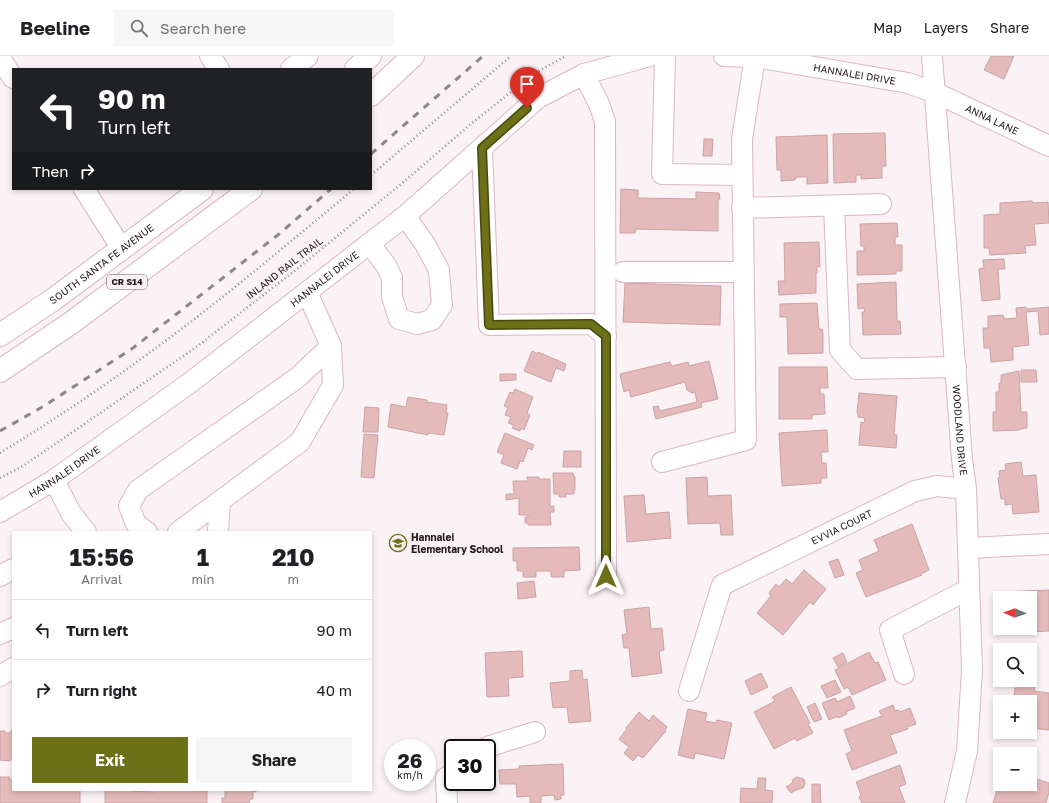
<!DOCTYPE html>
<html lang="en">
<head>
<meta charset="utf-8">
<style>
  :root { --surface:#fff; --page:#f6f6f6; --text:#202124; --muted:#757577; --line:#e0e0e0; --accent:#6c7117 }
  body { margin:0; font-family:"Golos Text",sans-serif; background:var(--page); color:var(--text); height:100vh; display:flex; flex-direction:column; font-size:15px; white-space:nowrap }
  * { box-sizing:border-box; margin:0 }
  p { font-size:13px; color:var(--muted) }
  .icon { flex:none; width:22px; height:22px; fill:none; stroke:currentColor; stroke-width:2; stroke-linecap:round; stroke-linejoin:round }
  .map { position:relative; flex:1; overflow:hidden }
  .panel { position:absolute; left:12px; top:475px; width:360px; height:260px; display:flex; flex-direction:column; background:var(--surface); border-radius:0px; box-shadow:0 2px 6px #0003 }
  .panel>* { flex:none }
  .guide { position:absolute; left:12px; top:12px; width:360px; height:122px; border-radius:0px; box-shadow:0 2px 6px #0003; background:#202124; color:#fff; overflow:hidden }
  .needle { width:26px; rotate:272deg }
  .controls { position:absolute; left:993px; top:535px; display:grid; gap:8px }
  .controls a { display:grid; place-items:center; width:44px; height:44px; border-radius:0px; background:var(--surface); box-shadow:0 2px 6px #0003; font-size:20px }
  .speed { position:absolute; left:384px; top:683px; display:flex; gap:8px; font-size:20px; font-weight:700; text-align:center }
  .speed>* { display:grid; place-content:center; width:52px; height:52px; border-radius:50%; background:var(--surface); box-shadow:0 2px 6px #0003; line-height:1 }
  .speed small { font-size:10px; font-weight:400 }
  .speed .limit { border:2px solid #111; border-radius:6px; background:#fff; color:#111 }
  .pin { position:absolute; display:grid; place-items:center; width:34px; height:34px; color:#fff; margin:-41px -17px; border-radius:50% 50% 50% 0; rotate:-45deg; box-shadow:0 0 4px #0007 }
  .pin .icon { rotate:45deg }
  .me { position:absolute; width:44px; margin:-22px; rotate:0deg; stroke-linejoin:round; filter:drop-shadow(0 0 3px #0008) }
  .turn { display:flex; align-items:center; gap:14px; height:84px; padding:0 20px; font-size:18px }
  .turn .icon { width:52px; height:52px; stroke-width:2.5 }
  .turn b { display:block; font-size:28px; line-height:34px }
  .then { display:flex; align-items:center; height:38px; padding:0 20px; background:#0003; gap:8px; font-size:15px }
  .eta { display:flex; justify-content:space-evenly; align-items:center; height:68px; text-align:center }
  .eta b { font-size:24px; font-weight:700; line-height:28px }
  .action { display:flex; gap:8px; margin-top:auto; padding:8px 20px }
  .action a { flex:1; height:46px; border-radius:0px; background:var(--accent); color:#fff; font-size:16px; font-weight:700; line-height:46px; text-align:center }
  .action a+a { background:var(--page); color:var(--text) }
  ul { padding:0; list-style:none }
  li { display:flex; align-items:center; gap:12px; height:60px; padding:0 20px; border-top:1px solid var(--line) }
  li div { flex:1 }
  li b { display:block; font-size:15px }
  li em { font-style:normal }
  header { display:flex; align-items:center; gap:24px; box-sizing:border-box; height:56px; padding:0 20px; background:var(--surface); border-bottom:1px solid var(--line) }
  header strong { font-size:19px }
  nav { display:flex; gap:22px; margin-inline-start:auto; font-size:14px }
  .search { width:280px; height:36px; background:var(--page); display:flex; align-items:center; gap:10px; box-sizing:border-box; padding:0 14px; border-radius:0px; color:var(--muted); font-size:15px }
  .map>svg:first-child { display:block }
  .building { fill:#e5babb; stroke:#cca2a4 }
  .lines { fill:none; stroke-linecap:round; stroke-linejoin:round }
  .minor-casing { stroke:#ddb6c6; stroke-width:22 }
  .major-casing { stroke:#ddb6c6; stroke-width:24 }
  .path { stroke:#92878b; stroke-width:2.5; stroke-dasharray:1 3; stroke-linecap:butt }
  .minor { stroke:#fff; stroke-width:20 }
  .major { stroke:#fff; stroke-width:22 }
  .rail { stroke:#908589; stroke-width:3; stroke-dasharray:7 7; stroke-linecap:butt }
  .route-casing { stroke:#46490f; stroke-width:10 }
  .route { stroke:#6c7117; stroke-width:7 }
  .labels { text-anchor:middle; stroke-width:3; stroke-linejoin:round; paint-order:stroke }
  .shield { fill:#faf2f5; stroke:#66595e; stroke-width:1 }
  .shield-label { font-size:9px; font-weight:bold; fill:#26181e }
  .street-label { font-size:10px; fill:#26181e; stroke:#faf2f5 }
  .poi-label { font-size:10px; font-weight:bold; fill:#26181e; stroke:#faf2f5; text-anchor:start }
</style>
</head>
<body>
<header>
<strong>Beeline</strong>
<div class="search"><svg class="icon" aria-label="search" viewBox="0 0 24 24"><circle cx="10" cy="10" r="6"/><path d="M15 15l6 6"/></svg>Search here</div>
<nav><a>Map</a><a>Layers</a><a>Share</a></nav>
</header>
<div class="map">
<svg width="1049" height="747" viewBox="0 0 1049 747">
  <rect width="100%" height="100%" fill="#faf2f5"/>
  <!-- building -->
  <g class="building">
    <polygon points="991,0 1014,0 1004,23 984,14"/>
    <polygon points="885,77 886,110 882,110 882,122 861,123 861,119 856,119 856,126 834,127 833,78"/>
    <polygon points="827,79 828,127 807,128 807,121 796,121 795,124 781,125 781,114 777,114 776,81"/>
    <polygon points="704,83 713,83 712,100 703,100"/>
    <polygon points="621,133 638,134 638,142 696,143 696,136 719,137 720,143 718,143 718,175 636,173 635,177 620,177"/>
    <polygon points="1032,145 1033,147 1048,146 1049,167 1034,168 1036,189 1025,190 1026,197 990,199 989,192 984,192 984,159 1000,158 1000,147"/>
    <polygon points="897,167 898,181 895,181 895,189 902,189 902,215 896,215 896,218 857,219 857,195 864,195 864,190 861,190 860,168"/>
    <polygon points="819,186 820,211 817,210 817,217 816,217 816,237 779,239 778,225 785,225 784,187"/>
    <polygon points="1004,203 1005,213 998,213 1000,243 982,245 979,213 984,212 983,204"/>
    <polygon points="896,226 897,265 900,265 901,278 863,279 862,256 865,256 864,252 858,253 857,228"/>
    <polygon points="625,227 721,230 720,269 623,266"/>
    <polygon points="817,247 819,273 822,273 823,278 823,297 788,298 787,261 780,261 780,248"/>
    <polygon points="1026,251 1027,253 1049,251 1049,278 1040,279 1038,255 1026,256 1029,289 1013,291 1013,304 991,306 990,292 984,292 983,272 988,272 988,260 1003,259 1004,263 1017,262 1016,252"/>
    <polygon points="532,295 538,298 538,296 566,308 564,315 556,312 551,326 524,315"/>
    <polygon points="709,305 718,343 701,347 702,351 656,363 653,351 658,350 660,355 697,346 695,336 692,337 687,334 685,326 631,341 629,334 624,336 620,318 670,306 672,310 688,306 689,310"/>
    <polygon points="779,311 827,311 828,332 820,332 820,338 824,338 825,358 812,359 812,363 779,363"/>
    <polygon points="1021,314 1036,314 1037,326 1021,326"/>
    <polygon points="1019,315 1021,356 1027,356 1027,372 1020,373 1020,374 993,375 993,356 996,356 996,336 999,336 999,327 1001,327 1001,319"/>
    <polygon points="500,318 516,318 516,324 500,325"/>
    <polygon points="515,333 533,341 527,357 530,359 524,374 522,372 520,375 512,372 514,369 508,367 511,361 505,359 508,352 504,350 510,336 513,337"/>
    <polygon points="859,337 897,340 894,378 897,379 896,392 859,389 861,366 864,367 865,362 858,361 858,357 857,357"/>
    <polygon points="408,341 427,344 427,346 447,349 446,357 448,357 444,379 428,377 428,379 388,371 391,348 406,351"/>
    <polygon points="365,351 379,352 378,376 363,376"/>
    <polygon points="827,374 828,396 821,396 822,407 826,407 827,422 821,422 821,427 782,430 779,377"/>
    <polygon points="505,377 534,389 532,394 528,392 523,406 520,405 517,413 501,407 504,399 497,396"/>
    <polygon points="364,378 378,379 374,422 361,421"/>
    <polygon points="564,395 581,395 581,411 563,411"/>
    <polygon points="1021,406 1023,420 1036,419 1039,456 1013,458 1012,448 1005,449 1005,443 1001,443 998,422 1000,421 999,415 1006,414 1005,408"/>
    <polygon points="553,417 573,417 574,421 575,421 575,434 574,434 574,438 566,438 566,441 559,441 559,438 554,438"/>
    <polygon points="527,421 539,421 539,423 550,423 550,450 554,450 554,456 550,456 551,469 528,469 528,467 525,467 525,461 528,461 528,459 519,459 519,442 506,444 506,438 514,438 513,425 528,425"/>
    <polygon points="707,421 708,440 731,439 733,479 721,479 720,467 688,468 686,422"/>
    <polygon points="644,439 646,458 669,456 671,482 627,486 624,440"/>
    <polygon points="912,468 929,514 921,518 922,519 866,541 856,517 863,514 859,504 879,495 874,484"/>
    <polygon points="579,491 580,514 564,515 564,521 551,521 551,515 536,515 536,521 523,521 523,515 517,515 517,505 513,505 513,492"/>
    <polygon points="838,503 844,519 835,522 829,506"/>
    <polygon points="804,514 826,533 813,549 810,546 783,579 757,557 771,540 769,537 776,528 779,531 786,523 792,528"/>
    <polygon points="534,525 536,541 518,543 517,527"/>
    <polygon points="1049,534 1049,575 1004,577 1004,572 1030,572 1030,542 1003,542 1003,536"/>
    <polygon points="649,551 651,573 662,572 664,594 659,595 662,617 632,621 629,592 624,592 622,579 627,578 624,554"/>
    <polygon points="522,595 523,621 508,622 509,640 487,641 485,597"/>
    <polygon points="869,596 875,607 878,606 886,624 852,639 848,631 844,633 835,614"/>
    <polygon points="843,597 847,606 838,611 833,602"/>
    <polygon points="582,614 583,624 587,623 591,665 569,667 567,651 553,652 550,627 570,625 570,615"/>
    <polygon points="761,617 768,631 751,639 745,625"/>
    <polygon points="835,624 841,636 827,642 821,630"/>
    <polygon points="1018,624 1032,624 1032,627 1035,627 1034,635 1049,637 1049,674 1030,672 1030,646 1007,646 1008,640 1014,641 1015,632 1017,632"/>
    <polygon points="791,631 810,667 808,668 813,677 797,685 795,682 774,693 754,656 775,645 772,641"/>
    <polygon points="850,640 855,652 846,656 847,658 838,662 838,660 829,664 822,647 835,642 837,646"/>
    <polygon points="815,647 822,663 814,666 807,651"/>
    <polygon points="893,649 895,655 899,654 900,656 910,652 916,668 907,671 908,673 890,679 897,697 852,714 846,698 852,695 844,674 882,660 879,655"/>
    <polygon points="688,653 707,657 705,665 716,667 717,664 732,667 724,703 695,697 694,703 678,699"/>
    <polygon points="639,656 649,665 653,659 667,671 665,674 666,675 643,702 638,699 633,705 624,697 629,691 619,683 627,673 626,672"/>
    <polygon points="11,674 13,674 13,702 11,701 10,705 0,704 0,675 5,675 5,677 11,677"/>
    <polygon points="1007,676 1026,676 1026,678"/>
    <polygon points="563,708 564,739 561,739 561,743 555,744 554,739 541,740 541,747 530,747 530,740 517,741 516,728 500,728 499,714 519,713 519,710"/>
    <polygon points="900,709 906,728 899,731 905,747 862,747 859,741 861,739 856,726"/>
    <polygon points="0,721 10,721 9,724 13,724 13,734 80,734 80,747 0,747"/>
    <polygon points="797,721 804,723 805,728 803,732 796,734 791,737 786,731 792,727 793,723"/>
    <polygon points="1030,721 1049,727 1049,736 1046,747 993,747 1000,724 1000,728 1030,728"/>
    <polygon points="758,722 766,722 765,734 773,735 772,747 740,747 741,732 757,733"/>
    <polygon points="812,728 820,728 821,747 812,747"/>
    <polygon points="105,734 132,734 132,735 155,736 155,734 207,735 207,747 105,747"/>
    <polygon points="225,734 256,734 256,736 253,735 253,743 250,743 249,747 222,747 222,742 225,742"/>
  </g>
  <g class="lines">
    <defs>
      <g id="minor">
        <polyline points="210,0 219,13"/>
        <polyline points="665,0 662,118 742,119"/>
        <path id="s1" d="M724,0L755,1L908,27L936,37L1049,90"/>
        <path id="s2" d="M932,0L962,403L966,433L972,614L967,695L955,747"/>
        <polyline points="0,2 13,22"/>
        <polyline points="291,13 308,0"/>
        <polyline points="584,18 599,48 605,65 606,519"/>
        <polyline points="482,92 489,269 591,268 606,280"/>
        <polyline points="84,133 122,193"/>
        <polyline points="834,150 840,294 857,313 956,311"/>
        <polyline points="742,152 881,148"/>
        <polyline points="370,188 387,211 392,222 392,241 399,263 417,268 432,264 442,249 439,214 425,188 405,160"/>
        <polyline points="623,216 743,216"/>
        <polyline points="662,406 746,384 742,83 755,1"/>
        <polyline points="54,424 71,457 86,476"/>
        <path id="s3" d="M0,456L54,424L191,326L405,160L538,42L584,18L650,0"/>
        <polyline points="147,476 136,468 129,450 138,434 297,322 331,290"/>
        <polyline points="178,476 300,386 333,329 331,290 307,236"/>
        <polyline points="218,476 220,445"/>
        <polyline points="968,492 1049,488"/>
        <polyline points="0,520 13,513"/>
        <polyline points="0,578 13,572"/>
        <polyline points="904,618 890,574 969,533"/>
        <polyline points="0,620 13,612"/>
        <path id="s4" d="M689,635L722,529L915,435L937,430L966,433"/>
        <polyline points="486,692 490,690 535,676"/>
        <polyline points="447,747 446,722 453,717"/>
      </g>
      <g id="major">
        <polyline points="356,13 370,0"/>
        <polyline points="371,39 413,0"/>
        <path id="s5" d="M0,279L54,243L202,133"/>
        <polyline points="0,315 71,267 251,133"/>
      </g>
    </defs>
    <!-- minor casing -->
    <use href="#minor" class="minor-casing"/>
    <!-- major casing -->
    <use href="#major" class="major-casing"/>
    <!-- path -->
    <g class="path">
      <polyline points="371,119 511,0"/>
      <path d="M0,397C42,371 84,344 124,315C204,259 279,195 354,133"/>
      <polyline points="0,422 23,410 195,292 297,213 406,124 472,67 535,17 566,0"/>
    </g>
    <!-- minor -->
    <use href="#minor" class="minor"/>
    <!-- major -->
    <use href="#major" class="major"/>
    <!-- rail -->
    <g class="rail">
      <polyline points="371,98 483,0"/>
      <polyline points="0,375 44,350 133,292 279,178 331,133"/>
    </g>
  </g>
  <g class="lines">
    <defs>
      <polyline id="route" points="527,52 482,92 489,269 591,268 606,280 606,520"/>
    </defs>
    <!-- route casing -->
    <use href="#route" class="route-casing"/>
    <!-- route -->
    <use href="#route" class="route"/>
  </g>
  <!-- icons -->
  <defs>
    <symbol id="school-ring" viewBox="-11 -11 22 22"><circle r="9.5" fill="#faf2f5" stroke="#6c7117" stroke-width="1.5"/><path d="M0-5L7-2L0 1L-7-2ZM-4 1L0 2.5L4 1V4Q0 6-4 4Z" fill="#6c7117"/></symbol>
  </defs>
  <g fill-rule="evenodd">
    <use href="#school-ring" x="388" y="477" width="20" height="20"/>
  </g>
  <g class="labels">
    <!-- shield labels -->
    <rect class="shield" x="107" y="219" width="40" height="14" rx="3"/>
    <g class="shield-label">
      <text x="127" y="229">CR S14</text>
    </g>
    <!-- street labels -->
    <g class="street-label">
      <text dy="4" stroke="none"><textPath href="#s1" startOffset="132">HANNALEI DRIVE</textPath></text>
      <text dy="4" stroke="none"><textPath href="#s1" startOffset="278">ANNA LANE</textPath></text>
      <text dy="4" stroke="none"><textPath href="#s5" startOffset="124">SOUTH SANTA FE AVENUE</textPath></text>
      <text transform="translate(284 212) rotate(-38)" y="4">INLAND RAIL TRAIL</text>
      <text dy="4" stroke="none"><textPath href="#s3" startOffset="400">HANNALEI DRIVE</textPath></text>
      <text dy="4" stroke="none"><textPath href="#s2" startOffset="375">WOODLAND DRIVE</textPath></text>
      <text dy="4" stroke="none"><textPath href="#s3" startOffset="76">HANNALEI DRIVE</textPath></text>
      <text dy="4" stroke="none"><textPath href="#s4" startOffset="244">EVVIA COURT</textPath></text>
    </g>
    <!-- poi labels -->
    <g class="poi-label">
      <text x="411" y="485">Hannalei<tspan x="411" dy="12">Elementary School</tspan></text>
    </g>
  </g>
</svg>
<div class="controls">
<a><svg class="needle" viewBox="-14 -14 28 28"><path d="M0-13l5 13h-10z" fill="#e53935"/><path d="M0 13l5-13h-10z" fill="#757577"/></svg></a>
<a><svg class="icon" aria-label="search" viewBox="0 0 24 24"><circle cx="10" cy="10" r="6"/><path d="M15 15l6 6"/></svg></a>
<a>+</a>
<a>−</a>
</div>
<div class="speed"><div>26<small>km/h</small></div><div class="limit">30</div></div>
<div class="pin" style="left:527px;top:52px;background:#d93025"><svg class="icon" aria-label="arrive" viewBox="0 0 24 24"><path d="M6 21V4h12l-3 4 3 4H6"/></svg></div>
<svg class="me" style="left:606px;top:520px" viewBox="-20 -20 40 40"><path d="M0-17L14 15 0 8-14 15z" fill="#6c7117" stroke="#fff" stroke-width="4"/></svg>
<div class="guide">
<div class="turn"><svg class="icon" aria-label="left" viewBox="0 0 24 24"><path d="M17 20v-9H6M10 6l-5 5 5 5"/></svg><div><b>90 m</b>Turn left</div></div>
<div class="then">Then<svg class="icon" aria-label="right" viewBox="0 0 24 24"><path d="M7 20v-9h11M14 6l5 5-5 5"/></svg></div>
</div>
<section class="panel">
<div class="eta">
<div><b>15:56</b><p>Arrival</p></div>
<div><b>1</b><p>min</p></div>
<div><b>210</b><p>m</p></div>
</div>
<ul>
<li><svg class="icon" aria-label="left" viewBox="0 0 24 24"><path d="M17 20v-9H6M10 6l-5 5 5 5"/></svg><div><b>Turn left</b></div><em>90 m</em></li>
<li><svg class="icon" aria-label="right" viewBox="0 0 24 24"><path d="M7 20v-9h11M14 6l5 5-5 5"/></svg><div><b>Turn right</b></div><em>40 m</em></li>
</ul>
<div class="action"><a>Exit</a><a>Share</a></div>
</section>
</div>
</body>
</html>
